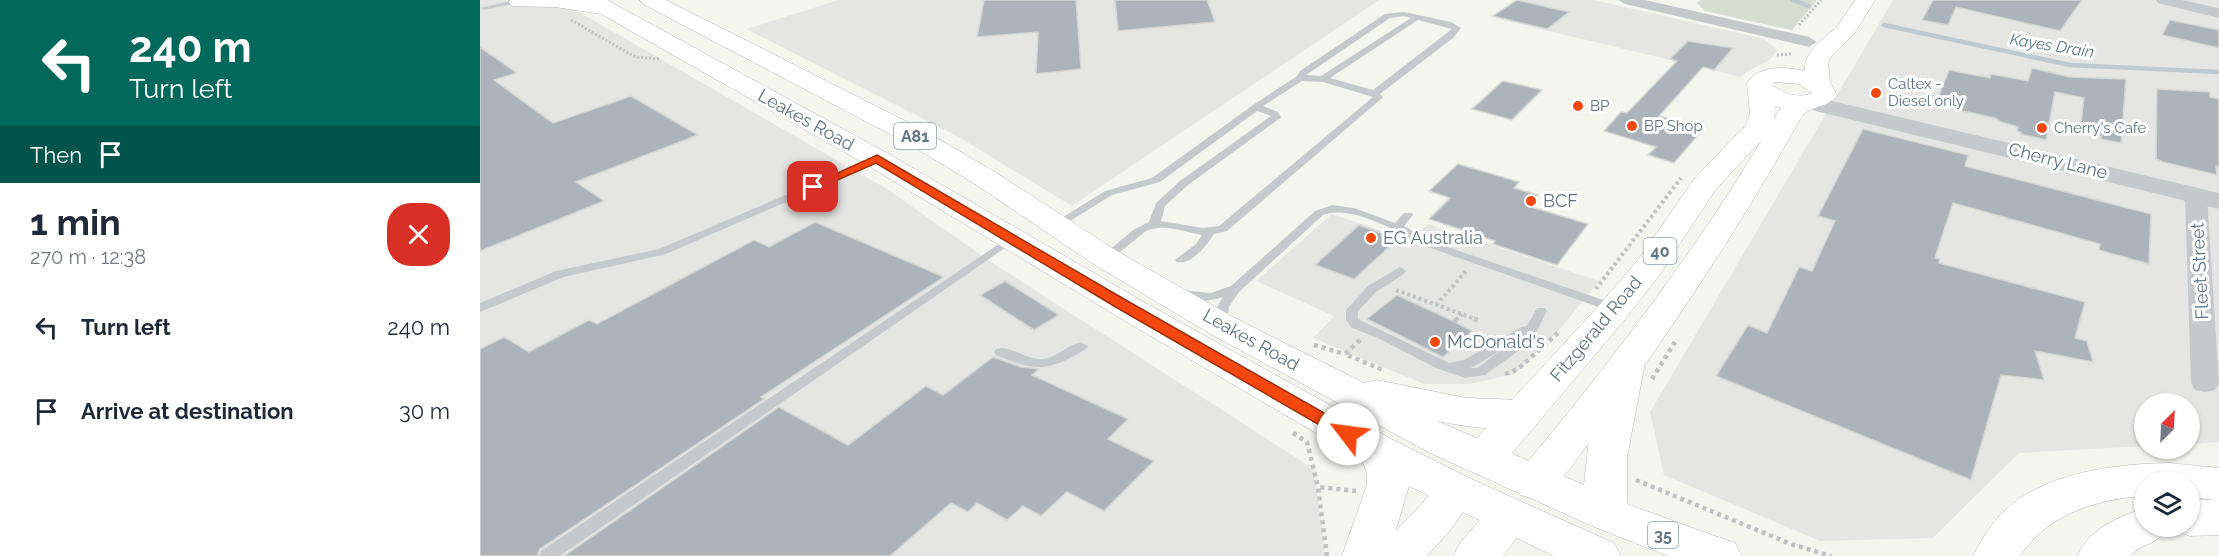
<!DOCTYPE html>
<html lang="en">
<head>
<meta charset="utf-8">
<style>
  :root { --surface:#fff; --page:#f6f6f7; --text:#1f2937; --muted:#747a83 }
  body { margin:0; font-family:Raleway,sans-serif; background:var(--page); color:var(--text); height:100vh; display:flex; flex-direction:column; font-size:22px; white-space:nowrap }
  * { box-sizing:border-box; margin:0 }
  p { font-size:20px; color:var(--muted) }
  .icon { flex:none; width:33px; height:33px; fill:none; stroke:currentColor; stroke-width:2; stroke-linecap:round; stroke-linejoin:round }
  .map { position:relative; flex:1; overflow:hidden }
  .drawer { display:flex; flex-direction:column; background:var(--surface); width:480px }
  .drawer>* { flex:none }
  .banner { background:#00695c; color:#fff; overflow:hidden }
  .needle { width:39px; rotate:24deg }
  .controls { position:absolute; left:1654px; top:393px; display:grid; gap:12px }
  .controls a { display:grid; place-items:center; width:66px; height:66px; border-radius:50%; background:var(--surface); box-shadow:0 2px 4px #0004; font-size:30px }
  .pin { position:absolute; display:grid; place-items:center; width:51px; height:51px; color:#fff; margin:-26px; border-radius:12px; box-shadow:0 3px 9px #0006 }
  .me { position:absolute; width:66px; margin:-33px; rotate:300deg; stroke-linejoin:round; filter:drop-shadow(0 0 4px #0008) }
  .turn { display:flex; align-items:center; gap:21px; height:126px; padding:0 30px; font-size:27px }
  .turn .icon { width:78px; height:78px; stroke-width:2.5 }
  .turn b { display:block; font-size:42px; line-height:51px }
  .then { display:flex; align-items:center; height:57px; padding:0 30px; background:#0003; gap:12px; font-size:22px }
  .round { display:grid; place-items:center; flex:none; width:63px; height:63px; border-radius:24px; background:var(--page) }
  .overview { display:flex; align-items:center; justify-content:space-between; height:102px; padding:0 30px }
  h1 { font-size:36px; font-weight:700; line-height:45px }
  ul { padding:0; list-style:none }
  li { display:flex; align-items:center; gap:18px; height:84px; padding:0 30px }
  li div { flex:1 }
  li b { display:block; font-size:22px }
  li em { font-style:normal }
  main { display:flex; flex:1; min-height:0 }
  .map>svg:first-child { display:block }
  .built { fill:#e5e6e4 }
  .green { fill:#d5ddd1 }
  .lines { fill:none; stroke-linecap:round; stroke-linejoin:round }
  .stream { stroke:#bdc9ce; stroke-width:4.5 }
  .building { fill:#acb4b9; stroke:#d6d6d3; stroke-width:1.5 }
  .secondary-casing { stroke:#b5bbbf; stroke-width:1 }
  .primary-casing { stroke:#b6babe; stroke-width:1 }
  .trunk-casing { stroke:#b5b9bc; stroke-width:1 }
  .motorway-casing { stroke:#b5b9bc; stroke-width:1 }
  .path-far2 { stroke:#bec0c2; stroke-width:3; stroke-dasharray:2 2; stroke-linecap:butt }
  .path-far1 { stroke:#bec0c2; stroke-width:4; stroke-dasharray:3 3; stroke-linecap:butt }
  .path { stroke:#bec0c2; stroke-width:4.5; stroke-dasharray:4 4; stroke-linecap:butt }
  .service { fill:#c6c9cc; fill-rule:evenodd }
  .minor { fill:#c6c9cc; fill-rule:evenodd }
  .tertiary { fill:#c6c9cc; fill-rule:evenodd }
  .secondary { fill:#fff; fill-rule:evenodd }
  .primary { fill:#fff; fill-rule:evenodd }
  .trunk { fill:#fff; fill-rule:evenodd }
  .motorway { fill:#fff; fill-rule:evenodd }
  .route { fill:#f44810; stroke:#9f2f0a; stroke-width:1.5 }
  .poi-dot { fill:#f44810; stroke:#fff; stroke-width:2 }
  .labels { text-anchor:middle; stroke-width:6; stroke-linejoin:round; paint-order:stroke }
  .far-poi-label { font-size:15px; fill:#607484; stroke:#fff; text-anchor:start }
  .far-water-label { font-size:16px; font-style:italic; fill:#5b7782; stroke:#fff }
  .shield { fill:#fff; stroke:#909ea9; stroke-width:1.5 }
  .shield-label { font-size:16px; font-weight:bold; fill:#607484 }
  .street-label { font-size:18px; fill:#607484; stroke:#fff }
  .poi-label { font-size:18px; fill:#607484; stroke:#fff; text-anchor:start }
</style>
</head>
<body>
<main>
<section class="drawer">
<div class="banner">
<div class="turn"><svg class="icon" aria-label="left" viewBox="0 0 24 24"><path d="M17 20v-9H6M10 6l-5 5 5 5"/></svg><div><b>240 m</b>Turn left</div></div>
<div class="then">Then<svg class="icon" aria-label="arrive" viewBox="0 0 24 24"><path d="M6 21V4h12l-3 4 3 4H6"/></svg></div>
</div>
<div class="overview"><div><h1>1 min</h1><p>270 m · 12:38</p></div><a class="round" style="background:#d93025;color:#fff"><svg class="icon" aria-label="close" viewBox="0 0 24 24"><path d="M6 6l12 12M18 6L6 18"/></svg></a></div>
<ul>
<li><svg class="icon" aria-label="left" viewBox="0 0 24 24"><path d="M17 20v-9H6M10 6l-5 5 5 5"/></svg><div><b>Turn left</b></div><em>240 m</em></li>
<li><svg class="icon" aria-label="arrive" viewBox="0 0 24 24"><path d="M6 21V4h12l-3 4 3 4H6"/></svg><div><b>Arrive at destination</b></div><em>30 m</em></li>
</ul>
</section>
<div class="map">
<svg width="1739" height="556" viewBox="0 0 1739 556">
  <rect width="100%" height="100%" fill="#f5f5f0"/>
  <!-- built -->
  <g class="built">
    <polygon points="0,0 78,0 407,189 511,262 834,469 845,556 0,556"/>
    <polygon points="359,0 899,0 592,206 477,136 266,29"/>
    <polygon points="1037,0 1114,0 1284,39 1297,50 1290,60 1268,71 1261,77 1011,17"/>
    <polygon points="1413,0 1739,0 1739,442 1710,444 1710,404 1665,404 1665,446 1539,453 1453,538 1340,541 1184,475 1170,412"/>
    <polygon points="852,214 922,238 928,243 948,224 1119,281 1081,328 1035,374 990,384 944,384 833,338 854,316 776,281"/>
  </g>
  <!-- green -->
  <polygon class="green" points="1220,0 1337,0 1312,30 1225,11 1217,3"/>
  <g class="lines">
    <!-- stream -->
    <g class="stream">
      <polyline points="1312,0 1329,6"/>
      <polyline points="1404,25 1590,65 1739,72"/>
    </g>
  </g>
  <!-- building -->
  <g class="building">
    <polygon points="504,0 596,0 601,69 556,74 558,32 497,37"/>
    <polygon points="635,0 727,0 735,22 638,31"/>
    <polygon points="1037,0 1089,12 1067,29 1013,16"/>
    <polygon points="1453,0 1602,0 1580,31 1476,7 1468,25 1442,20"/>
    <polygon points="1690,20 1739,30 1739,48 1682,35"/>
    <polygon points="1208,41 1253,48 1234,70 1223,67 1179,116 1224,128 1194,163 1168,155 1176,147 1124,131 1141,112 1147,113 1197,61 1190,59"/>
    <polygon points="0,47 37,73 14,80 73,123 151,96 218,135 96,182 124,201 0,251"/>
    <polygon points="1552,68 1590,77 1646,79 1641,143 1621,139 1621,135 1600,130 1604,98 1575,92 1566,140 1541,134 1541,132 1537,131 1538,127 1521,122 1515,118 1455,105 1469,70 1510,78 1511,74 1548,81"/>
    <polygon points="1023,81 1062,90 1032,120 992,109"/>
    <polygon points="1677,89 1730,92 1730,97 1739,99 1739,167 1736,166 1737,175 1683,162 1676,159"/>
    <polygon points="1383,129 1488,155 1485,166 1671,214 1669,264 1619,250 1620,244 1473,203 1455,258 1460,259 1459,263 1605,302 1595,338 1607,341 1613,362 1555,351 1564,380 1521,375 1491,480 1236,376 1268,325 1287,333 1319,267 1332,271 1355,221 1338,216"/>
    <polygon points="978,164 1039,182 1034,188 1058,195 1048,206 1108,224 1077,265 1013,244 1015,241 949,219 970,198 949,191"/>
    <polygon points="335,222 464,277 281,397 284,399 60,549 57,556 0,556 0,349 24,337 49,352 109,320 117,324 274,240 289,247"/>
    <polygon points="879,225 918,239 874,279 835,265"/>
    <polygon points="525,281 579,315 554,330 500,295"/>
    <polygon points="917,295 971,320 992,331 963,357 887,319"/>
    <polygon points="513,357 541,367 559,369 552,375 648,419 628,439 674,461 624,511 587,492 561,516 543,506 527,520 497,503 488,512 471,503 410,556 84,556 299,407 368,445 446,386 463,395"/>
  </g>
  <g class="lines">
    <defs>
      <g id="secondary">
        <polygon points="976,474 991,479 997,491 972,528 947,556 896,556 903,543 942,504 961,479"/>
        <polygon points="1029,499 1044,504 1051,516 1044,528 1023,556 973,556 980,543 1014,504"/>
      </g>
      <path id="primary" d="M1375,0H1395L1374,34L1353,54L1348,63L1350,82L1357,95C1348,108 1332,105 1322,116C1248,249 1162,373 1070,495L1055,499L1040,495L1034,483L1040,471C1128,366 1211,257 1282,140L1236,189L1180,274L1147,317L1018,470L1003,474L988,470L982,459L988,448L1123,301L1158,260L1215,178L1266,125L1270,114L1267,83C1280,64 1305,67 1325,71C1323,50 1346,39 1358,25C1364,17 1369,8 1375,0ZM1294,82L1319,84L1332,93C1318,99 1304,94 1292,85ZM1295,106L1301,108L1294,119Z"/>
      <g id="trunk">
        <polygon points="30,0 127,0 407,153 669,305 913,440 991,479 1134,543 1141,556 1074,556 929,486 908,556 862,556 887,485 887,473 882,460 645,321 387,165 121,14 75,7 32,6 29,2"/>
        <path d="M160,0H186L445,131L515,172L637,251L753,317L884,383L897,380L986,398L1041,400L1055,404L1061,414L1055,424C1023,433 989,427 957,421L1104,485L1109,438L1129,363L1134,354L1147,351L1160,354L1165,363L1147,457V504L1254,543L1261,556H1188L1112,526L950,453L729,333L615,265L495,184L427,143L163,4Z"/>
      </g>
      <g id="motorway">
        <path d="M1689,463L1739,468V535L1710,536L1694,530L1692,526H1710V500H1734L1710,497V482H1665V496C1616,499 1568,514 1540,556H1493C1501,540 1511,524 1524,511C1566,472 1635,464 1689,463Z"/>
        <path d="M1665,508V526H1688C1677,547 1664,541 1650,556H1597C1611,528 1636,518 1665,508Z"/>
        <polygon points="1238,537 1255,543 1262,556 1215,556 1222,543"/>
      </g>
    </defs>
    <!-- secondary casing -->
    <use href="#secondary" class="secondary-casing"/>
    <!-- primary casing -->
    <use href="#primary" class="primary-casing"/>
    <!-- trunk casing -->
    <use href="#trunk" class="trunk-casing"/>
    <!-- motorway casing -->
    <use href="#motorway" class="motorway-casing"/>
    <!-- path-far2 -->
    <g class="path-far2">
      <polyline points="91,20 155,57 181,59"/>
      <polyline points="1319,25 1341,0"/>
      <polyline points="1297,55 1311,54"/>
    </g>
    <!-- path-far1 -->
    <g class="path-far1">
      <polyline points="1116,289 1201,178"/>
      <polyline points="916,290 998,320"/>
      <polyline points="956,305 988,269"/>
      <polyline points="976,320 982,314"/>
    </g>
    <!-- path -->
    <g class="path">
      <polyline points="994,319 1000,321"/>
      <polyline points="974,322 977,319"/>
      <polyline points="880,340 865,354 903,370"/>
      <polyline points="834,345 865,354"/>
      <polyline points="1025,374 1038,369 1078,333"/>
      <polyline points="1172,379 1195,342"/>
      <polyline points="813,433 827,442 838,487"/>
      <polyline points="1156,480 1311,544 1351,556"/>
      <polyline points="847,556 838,487 876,491"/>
    </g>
    <!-- service -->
    <g class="service">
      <polygon points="36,0 52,0 4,10 0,8"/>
      <path d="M924,12L971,22L981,28L973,38L900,94L903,97L901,99L747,231L734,234C726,246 712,265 697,262L695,260L716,244L722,235C704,232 684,223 666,231L630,260L626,262L620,258L653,230L669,222L676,203L700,181L791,116L777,111L680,182L632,195L582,226H574L572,224L625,191L672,178L773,105L817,76L820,71L905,14ZM924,16L931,18L841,76L826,75L910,18ZM938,20L972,29L893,90L850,78ZM822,81L843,82L893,97L739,226L723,228L681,221L685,206L708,185L799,119L801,117L798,112L783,106Z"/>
      <polygon points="397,156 402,159 401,161 186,254 84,277 0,312 0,303 76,271 179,249"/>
      <path d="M852,205L874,208L915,223L924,213H932L933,215L924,226L950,241L1138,305L1140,308L1138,311H1130L942,245C917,231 871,204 843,215L759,292L749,307L746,328H736C732,317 737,306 743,297C731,302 705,303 695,294L701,290L731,293L751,286L835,211Z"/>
      <polygon points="531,236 537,239 535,241 80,556 59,556 61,551"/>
      <path d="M920,267L926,271L924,274L896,292L878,311V319L969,363L984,360L1041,327L1047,326L1057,308H1065L1067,311L1051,342L1005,375L985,378L956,368L896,337L872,328L866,320V310L888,286ZM1021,350L997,368H990L993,367Z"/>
      <path d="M601,342L608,346L606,349C568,372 556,372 516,355L514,352L516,349C531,345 546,360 562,359C577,358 587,345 601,342Z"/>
    </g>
    <!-- minor -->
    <g class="minor">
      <polygon points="1138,0 1165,0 1329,37 1337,42 1329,47 1145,4"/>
      <polygon points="1676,0 1702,0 1739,8 1739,18 1678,3"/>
      <polygon points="1716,189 1724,190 1727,195 1739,383 1735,390 1725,392 1715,390 1711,383 1705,195 1708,190"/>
    </g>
    <!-- tertiary -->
    <polygon class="tertiary" points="1327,95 1739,193 1739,209 1319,107 1316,102 1319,97"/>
    <!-- secondary -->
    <use href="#secondary" class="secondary"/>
    <!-- primary -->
    <use href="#primary" class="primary"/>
    <!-- trunk -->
    <use href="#trunk" class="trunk"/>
    <!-- motorway -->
    <use href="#motorway" class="motorway"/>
  </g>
  <!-- route -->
  <polygon class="route" points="397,155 644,299 874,430 876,434 874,438 862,438 634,306 396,163 337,189 329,189 327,187"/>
  <!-- markers -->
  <g class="poi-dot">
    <circle cx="1396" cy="93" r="6"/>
    <circle cx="1098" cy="106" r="6"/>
    <circle cx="1152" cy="126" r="6"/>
    <circle cx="1562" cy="128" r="6"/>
    <circle cx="1051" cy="201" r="6"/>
    <circle cx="891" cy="238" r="6"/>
    <circle cx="955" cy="342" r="6"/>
  </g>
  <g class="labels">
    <!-- far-poi labels -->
    <g class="far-poi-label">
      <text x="1408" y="89">Caltex -<tspan x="1408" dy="17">Diesel only</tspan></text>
      <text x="1110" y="111">BP</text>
      <text x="1164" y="131">BP Shop</text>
      <text x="1574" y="133">Cherry's Cafe</text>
    </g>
    <!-- far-water labels -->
    <g class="far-water-label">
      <text transform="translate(1572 45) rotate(9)" y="6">Kayes Drain</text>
    </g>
    <!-- shield labels -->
    <g class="shield">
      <rect x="414" y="123" width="42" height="26" rx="4.5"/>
      <rect x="1163.5" y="238" width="33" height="26" rx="4.5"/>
      <rect x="1168" y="522" width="30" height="26" rx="4.5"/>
    </g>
    <g class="shield-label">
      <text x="435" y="142">A81</text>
      <text x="1180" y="257">40</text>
      <text x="1183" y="541">35</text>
    </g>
    <!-- street labels -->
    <g class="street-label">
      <text transform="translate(326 120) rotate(29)" y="6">Leakes Road</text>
      <text transform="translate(1578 161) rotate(14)" y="6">Cherry Lane</text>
      <text transform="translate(1720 271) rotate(-93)" y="6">Fleet Street</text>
      <text transform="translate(1116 329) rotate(-50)" y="6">Fitzgerald Road</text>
      <text transform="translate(771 340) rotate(29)" y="6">Leakes Road</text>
    </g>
    <!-- poi labels -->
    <g class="poi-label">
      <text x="1063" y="207">BCF</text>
      <text x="903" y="244">EG Australia</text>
      <text x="967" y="348">McDonald's</text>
    </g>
  </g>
</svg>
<div class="controls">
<a><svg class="needle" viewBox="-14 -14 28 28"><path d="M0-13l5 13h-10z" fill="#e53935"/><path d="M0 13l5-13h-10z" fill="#747a83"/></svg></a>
<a><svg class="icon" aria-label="layers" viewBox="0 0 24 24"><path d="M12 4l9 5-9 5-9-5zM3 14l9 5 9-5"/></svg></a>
</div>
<div class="pin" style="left:333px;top:187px;background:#d93025"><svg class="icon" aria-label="arrive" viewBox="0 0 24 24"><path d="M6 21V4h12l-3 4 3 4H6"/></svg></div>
<svg class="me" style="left:868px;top:434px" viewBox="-20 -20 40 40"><circle r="19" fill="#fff"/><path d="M0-13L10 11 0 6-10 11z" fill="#f44810"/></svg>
</div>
</main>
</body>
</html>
